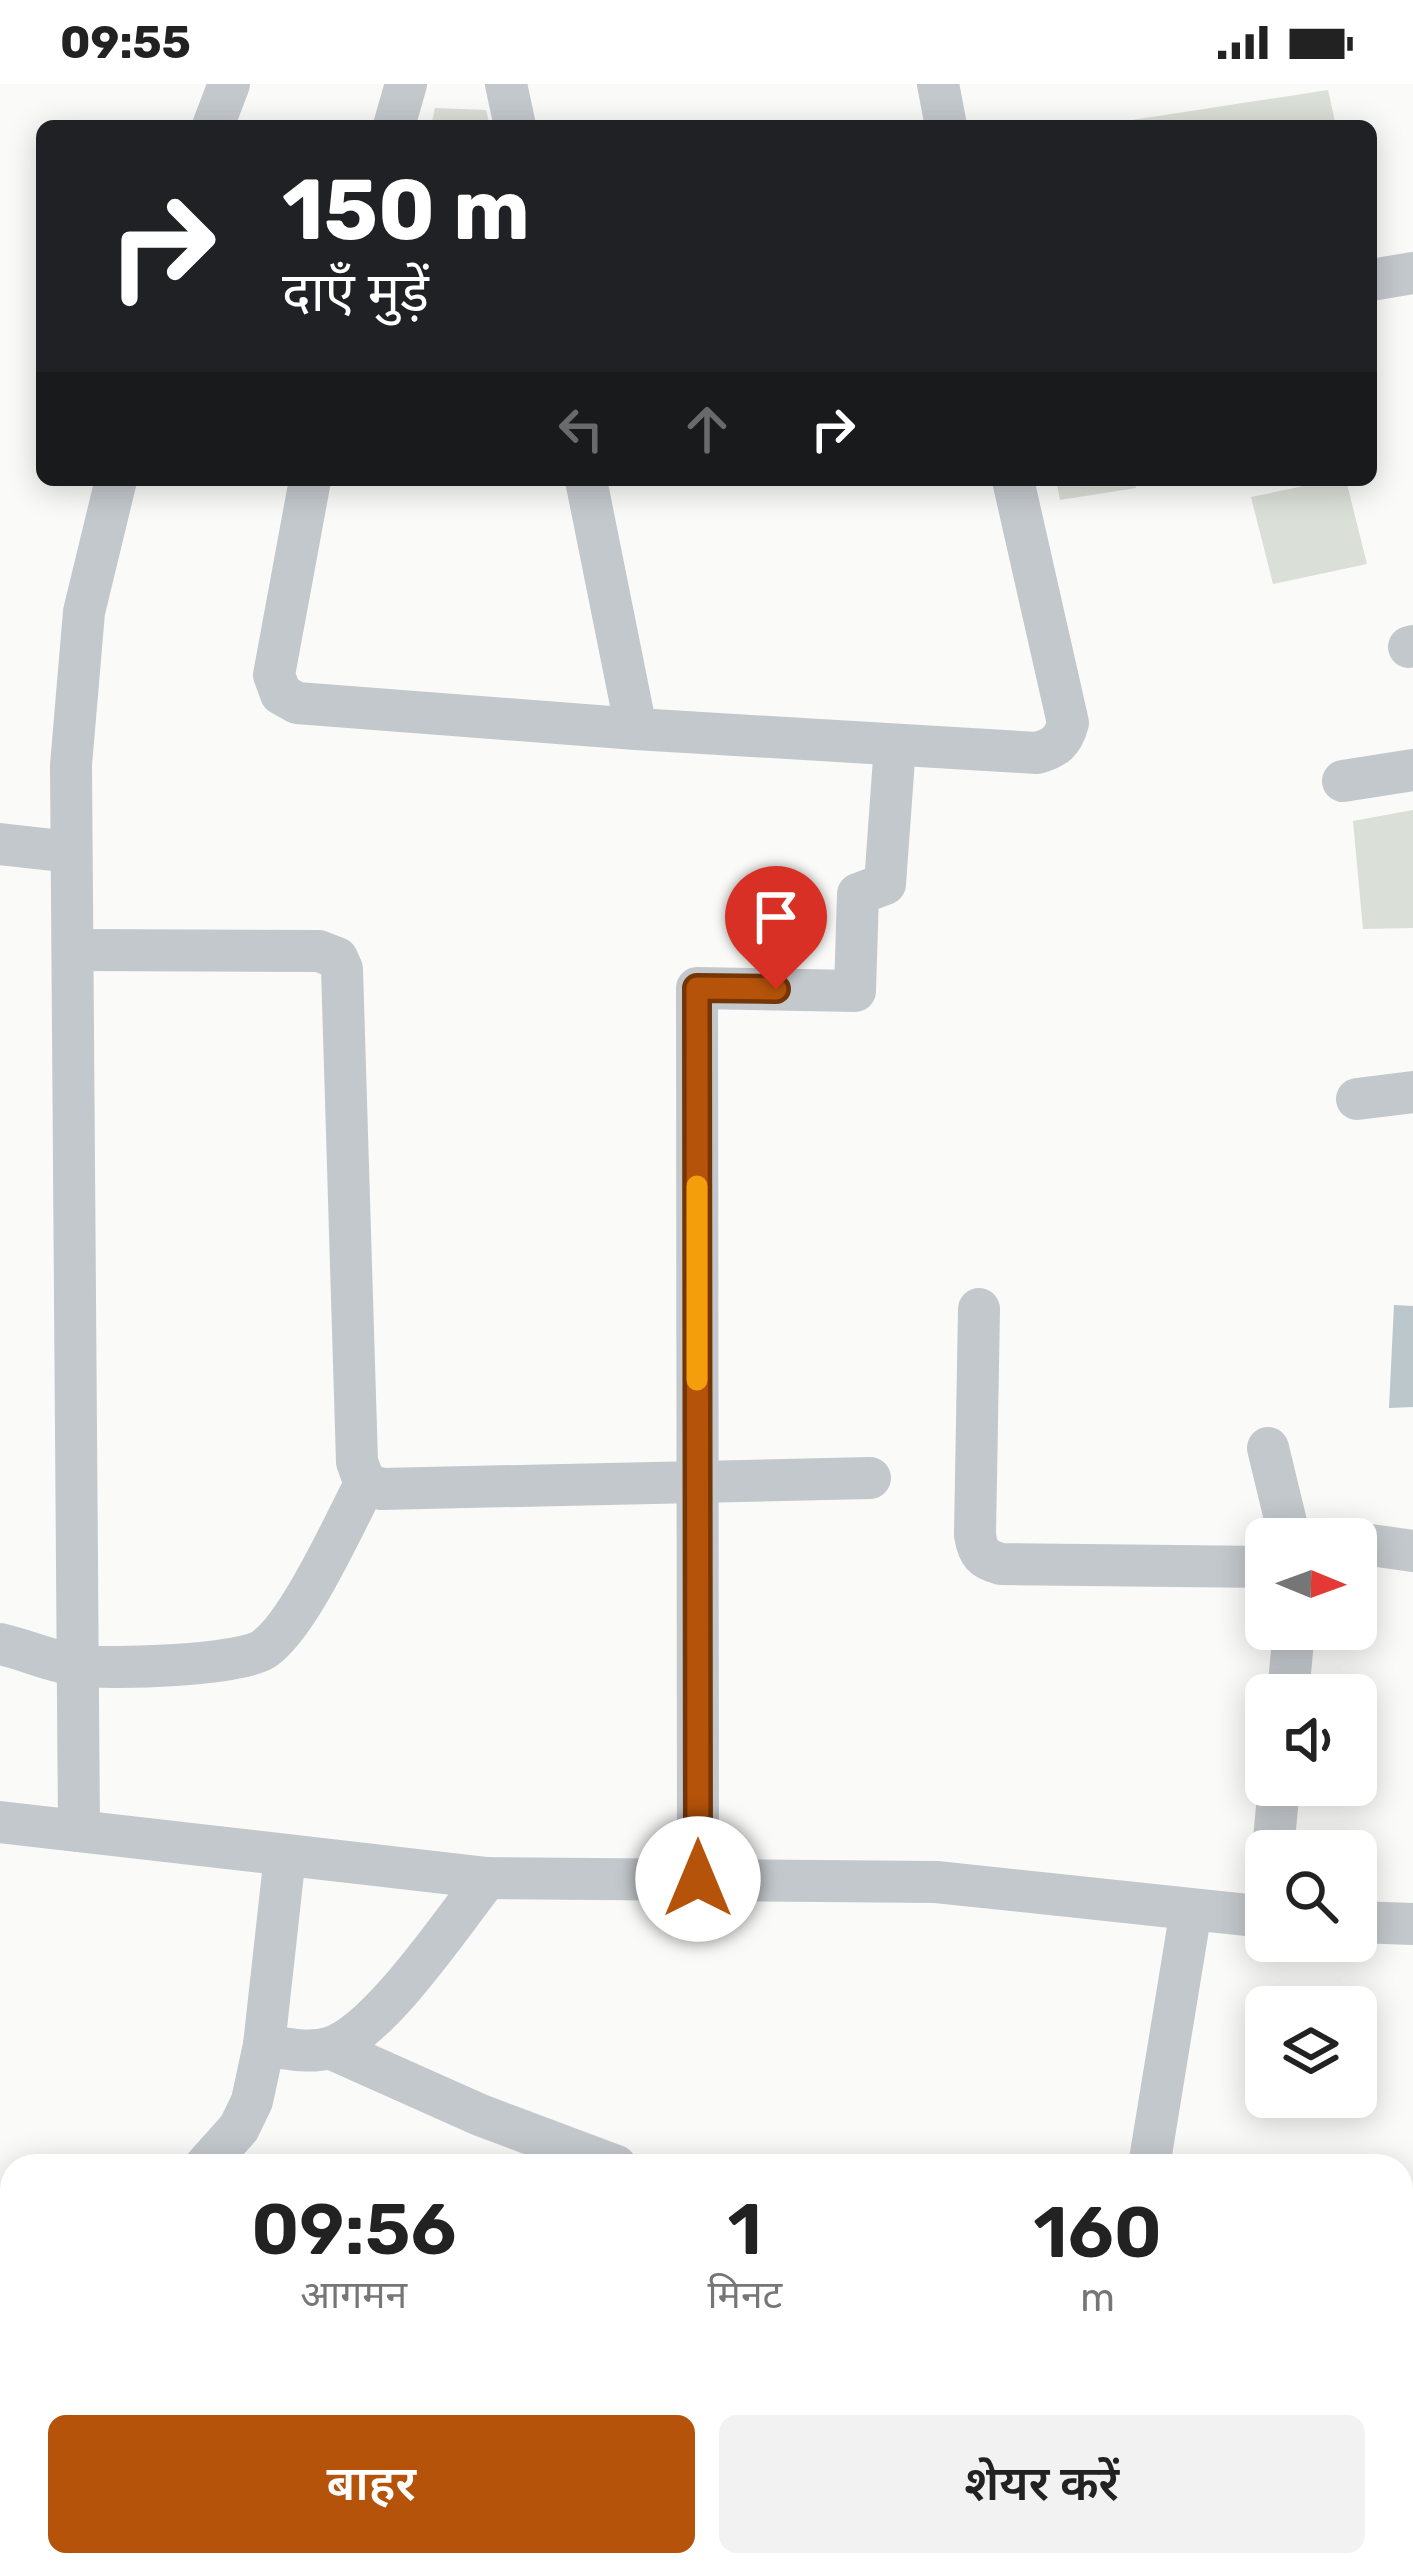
<!DOCTYPE html>
<html lang="hi">
<head>
<meta charset="utf-8">
<style>
  :root { --surface:#fff; --page:#f2f2f2; --text:#222; --muted:#767676; --accent:#b45309 }
  body { margin:0; font-family:Rubik,"Noto Sans Devanagari",sans-serif; background:var(--page); color:var(--text); height:100vh; display:flex; flex-direction:column; font-size:45px; white-space:nowrap }
  * { box-sizing:border-box; margin:0 }
  p { font-size:39px; color:var(--muted) }
  .icon { flex:none; width:66px; height:66px; fill:none; stroke:currentColor; stroke-width:2; stroke-linecap:round; stroke-linejoin:round }
  .map { position:relative; flex:1; overflow:hidden }
  .panel { position:absolute; left:0px; top:2070px; width:1413px; height:423px; display:flex; flex-direction:column; background:var(--surface); border-radius:36px 36px 0 0; box-shadow:0 6px 30px #0003 }
  .panel>* { flex:none }
  .top-card { position:absolute; left:36px; top:36px; width:1341px; height:366px; border-radius:18px; box-shadow:0 6px 30px #0003; background:#202124; color:#fff; overflow:hidden }
  .needle { width:78px; rotate:91deg }
  .fabs { position:absolute; left:1245px; top:1434px; display:grid; gap:24px }
  .fabs a { display:grid; place-items:center; width:132px; height:132px; border-radius:18px; background:var(--surface); box-shadow:0 6px 30px #0003; font-size:60px }
  .pin { position:absolute; display:grid; place-items:center; width:102px; height:102px; color:#fff; margin:-123px -51px; border-radius:50% 50% 50% 0; rotate:-45deg; box-shadow:0 0 12px #0007 }
  .pin .icon { rotate:45deg }
  .me { position:absolute; width:132px; margin:-66px; rotate:0deg; stroke-linejoin:round; filter:drop-shadow(0 0 9px #0008) }
  .turn { display:flex; align-items:center; gap:42px; height:252px; padding:0 48px; font-size:54px }
  .turn .icon { width:156px; height:156px; stroke-width:2.5 }
  .turn b { display:block; font-size:84px; line-height:102px }
  .lanes { display:flex; align-items:center; height:114px; padding:0 48px; background:#0003; justify-content:center; gap:60px; direction:ltr }
  .lanes .off { opacity:.35 }
  .eta { display:flex; justify-content:space-evenly; align-items:center; height:204px; text-align:center }
  .eta b { font-size:72px; font-weight:600; line-height:84px }
  .cta { display:flex; gap:24px; margin-top:auto; padding:24px 48px }
  .cta a { flex:1; height:138px; border-radius:18px; background:var(--accent); color:#fff; font-size:48px; font-weight:600; line-height:138px; text-align:center }
  .cta a+a { background:var(--page); color:var(--text) }
  .status { display:flex; justify-content:space-between; align-items:center; height:84px; padding:0 60px; background:var(--surface); direction:ltr }
  .status svg { height:33px; fill:currentColor }
  .map>svg:first-child { display:block }
  .green { fill:#dadfd7 }
  .water { fill:#bbc7cb }
  .lines { fill:none; stroke-linecap:round; stroke-linejoin:round }
  .minor { stroke:#c3c8cc; stroke-width:42 }
  .route-casing { stroke:#753606; stroke-width:30 }
  .route { stroke:#b45309; stroke-width:21 }
  .slow { stroke:#f59e0b; stroke-width:21 }
</style>
</head>
<body>
<div class="status"><b>09:55</b><svg viewBox="0 0 49 12"><path d="M0 12V9h3v3zM5 12V6h3v6zM10 12V3h3v9zM15 12V0h3v12zM26 1h20v11H26zM47 4h2v5h-2z"/></svg></div>
<div class="map">
<svg width="1413" height="2491" viewBox="0 0 1413 2491">
  <rect width="100%" height="100%" fill="#fafaf8"/>
  <!-- green -->
  <g class="green">
    <polygon points="1328,6 1336,42 1127,42 1126,37"/>
    <polygon points="435,24 486,26 490,42 431,42"/>
    <polygon points="1056,396 1134,396 1136,404 1060,416"/>
    <polygon points="1333,396 1346,396 1367,480 1273,500 1251,413"/>
    <polygon points="1413,726 1413,844 1363,845 1353,737"/>
    <polygon points="12,2261 12,2481 221,2481 221,2491 0,2491 0,2269"/>
  </g>
  <!-- water -->
  <polygon class="water" points="1394,1221 1413,1222 1413,1323 1389,1324"/>
  <g class="lines">
    <!-- minor -->
    <g class="minor">
      <polyline points="506,0 515,42"/>
      <polyline points="938,0 946,42"/>
      <polyline points="213,42 229,0"/>
      <polyline points="394,42 406,0"/>
      <polyline points="1371,196 1413,189"/>
      <path d="M310,396L274,591L281,610L297,619L636,645L1037,669C1055,664 1063,658 1068,639L1013,396"/>
      <polyline points="586,396 636,645"/>
      <polyline points="1409,563 1413,562"/>
      <polyline points="1343,697 1413,686"/>
      <polyline points="0,760 71,768"/>
      <polyline points="74,866 319,867 337,874 342,885 357,1378 365,1400 382,1405 870,1394"/>
      <polyline points="1357,1015 1413,1008"/>
      <path d="M979,1225L975,1451C978,1470 983,1475 1001,1480L1266,1483"/>
      <polyline points="1268,1364 1290,1455"/>
      <polyline points="1356,1459 1413,1467"/>
      <path d="M0,1560C27,1566 54,1579 81,1582C114,1585 238,1582 264,1565C299,1541 344,1440 365,1400"/>
      <polyline points="1288,1611 1294,1545"/>
      <polyline points="0,1738 487,1794 936,1798 1266,1833"/>
      <polyline points="79,1747 71,681 84,528 116,396"/>
      <polyline points="1273,1767 1279,1701"/>
      <polyline points="698,1795 697,904 855,907 858,810 885,800 895,661"/>
      <polyline points="1356,1838 1413,1840"/>
      <path d="M264,1961C284,1964 308,1970 329,1964C378,1950 454,1836 487,1794"/>
      <polyline points="330,1964 480,2031 616,2082"/>
      <polyline points="205,2082 239,2044 252,2017 264,1961 285,1771"/>
      <polyline points="1149,2082 1191,1826"/>
      <polyline points="0,2234 12,2226"/>
      <polyline points="350,2481 352,2491"/>
      <polyline points="789,2491 789,2481"/>
    </g>
  </g>
  <g class="lines">
    <defs>
      <polyline id="route" points="698,1795 697,904 776,905"/>
    </defs>
    <!-- route casing -->
    <use href="#route" class="route-casing"/>
    <!-- route -->
    <use href="#route" class="route"/>
    <!-- slow -->
    <polyline class="slow" points="697,1102 697,1296"/>
  </g>
</svg>
<div class="fabs">
<a><svg class="needle" viewBox="-14 -14 28 28"><path d="M0-13l5 13h-10z" fill="#e53935"/><path d="M0 13l5-13h-10z" fill="#767676"/></svg></a>
<a><svg class="icon" aria-label="sound" viewBox="0 0 24 24"><path d="M4 9h4l5-4v14l-5-4H4zM17 9q2 3 0 6"/></svg></a>
<a><svg class="icon" aria-label="search" viewBox="0 0 24 24"><circle cx="10" cy="10" r="6"/><path d="M15 15l6 6"/></svg></a>
<a><svg class="icon" aria-label="layers" viewBox="0 0 24 24"><path d="M12 4l9 5-9 5-9-5zM3 14l9 5 9-5"/></svg></a>
</div>
<div class="pin" style="left:776px;top:905px;background:#d93025"><svg class="icon" aria-label="arrive" viewBox="0 0 24 24"><path d="M6 21V4h12l-3 4 3 4H6"/></svg></div>
<svg class="me" style="left:698px;top:1795px" viewBox="-20 -20 40 40"><circle r="19" fill="#fff"/><path d="M0-13L10 11 0 6-10 11z" fill="#b45309"/></svg>
<div class="top-card">
<div class="turn"><svg class="icon" aria-label="right" viewBox="0 0 24 24"><path d="M7 20v-9h11M14 6l5 5-5 5"/></svg><div><b>150 m</b>दाएँ मुड़ें</div></div>
<div class="lanes"><svg class="icon off" aria-label="left" viewBox="0 0 24 24"><path d="M17 20v-9H6M10 6l-5 5 5 5"/></svg><svg class="icon off" aria-label="ahead" viewBox="0 0 24 24"><path d="M12 20V5M6 11l6-6 6 6"/></svg><svg class="icon" aria-label="right" viewBox="0 0 24 24"><path d="M7 20v-9h11M14 6l5 5-5 5"/></svg></div>
</div>
<section class="panel">
<div class="eta">
<div><b>09:56</b><p>आगमन</p></div>
<div><b>1</b><p>मिनट</p></div>
<div><b>160</b><p>m</p></div>
</div>
<div class="cta"><a>बाहर</a><a>शेयर करें</a></div>
</section>
</div>
</body>
</html>
